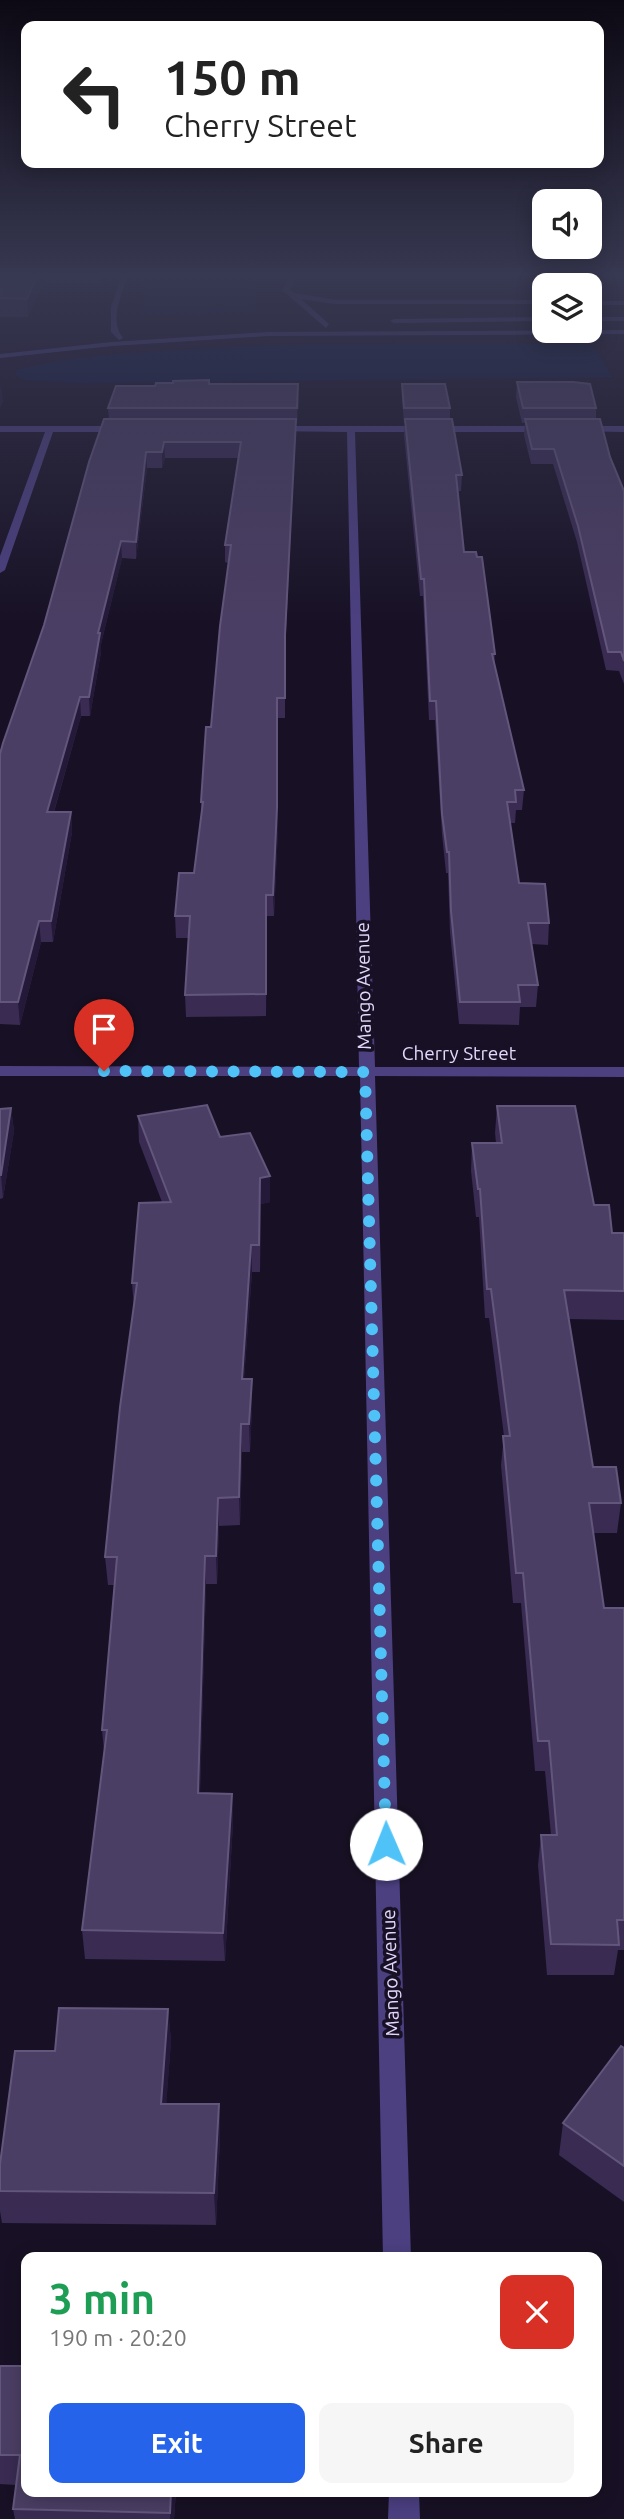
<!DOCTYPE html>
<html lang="en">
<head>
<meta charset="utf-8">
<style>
  :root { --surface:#fff; --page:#f6f6f6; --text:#222; --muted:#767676; --accent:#2563eb }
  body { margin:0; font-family:Ubuntu,sans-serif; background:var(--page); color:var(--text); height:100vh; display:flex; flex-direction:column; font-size:26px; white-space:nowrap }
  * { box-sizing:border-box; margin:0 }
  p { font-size:23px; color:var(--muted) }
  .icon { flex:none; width:38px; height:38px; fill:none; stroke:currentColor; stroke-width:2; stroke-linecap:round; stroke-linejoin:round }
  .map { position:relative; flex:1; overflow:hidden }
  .sheet { position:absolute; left:21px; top:2252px; width:581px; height:245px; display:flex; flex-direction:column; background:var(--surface); border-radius:14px; box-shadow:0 4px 18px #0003 }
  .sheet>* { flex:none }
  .banner { position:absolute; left:21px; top:21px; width:583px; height:147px; border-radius:14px; box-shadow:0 4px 18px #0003; background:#fff; color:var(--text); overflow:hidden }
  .buttons { position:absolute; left:532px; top:189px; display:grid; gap:14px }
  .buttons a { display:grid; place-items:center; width:70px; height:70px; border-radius:14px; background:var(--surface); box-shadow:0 4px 18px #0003; font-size:35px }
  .pin { position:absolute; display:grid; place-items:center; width:60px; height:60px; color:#fff; margin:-72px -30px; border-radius:50% 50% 50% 0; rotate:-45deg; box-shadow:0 0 7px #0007 }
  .pin .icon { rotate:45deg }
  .me { position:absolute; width:77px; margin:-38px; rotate:359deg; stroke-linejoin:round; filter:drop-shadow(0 0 5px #0008) }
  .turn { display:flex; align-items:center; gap:24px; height:147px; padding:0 28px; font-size:32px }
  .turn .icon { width:91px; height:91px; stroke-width:2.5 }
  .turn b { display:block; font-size:49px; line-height:60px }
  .round { display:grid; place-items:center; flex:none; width:74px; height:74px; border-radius:14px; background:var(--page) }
  .headline { display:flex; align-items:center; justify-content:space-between; height:119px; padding:0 28px }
  h1 { font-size:42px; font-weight:600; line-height:52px; color:#1e9e55 }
  .action { display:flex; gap:14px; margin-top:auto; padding:14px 28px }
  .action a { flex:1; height:80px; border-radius:14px; background:var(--accent); color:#fff; font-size:28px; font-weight:600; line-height:80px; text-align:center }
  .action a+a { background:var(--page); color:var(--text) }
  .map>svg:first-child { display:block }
  .water { fill:#0e1941 }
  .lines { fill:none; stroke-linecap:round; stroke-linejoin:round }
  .minor { fill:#4c4081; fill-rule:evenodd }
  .tertiary { fill:#4c4081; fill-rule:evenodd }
  .wall { fill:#392b52 }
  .shaded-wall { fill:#241938 }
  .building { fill:#4b3e64; stroke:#63567c; stroke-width:2 }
  .route { stroke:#4fc3f7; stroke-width:12; stroke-dasharray:0 21.6 }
  .labels { text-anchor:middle; stroke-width:7; stroke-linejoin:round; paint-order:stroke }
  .street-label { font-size:19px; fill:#e2d8fc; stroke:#181125 }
</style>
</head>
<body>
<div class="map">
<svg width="624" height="2519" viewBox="0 0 624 2519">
  <rect width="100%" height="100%" fill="#181125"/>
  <!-- water -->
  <g class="water">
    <polygon points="152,272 256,272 254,311 141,314"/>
    <path d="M585,344L596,350L612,377L81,383L25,380L16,375V370C74,355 137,353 196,349C326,342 456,344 585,344Z"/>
  </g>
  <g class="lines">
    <!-- minor -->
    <g class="minor">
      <path d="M123,272H129C123,292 108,319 123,338L119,340L111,332V307Z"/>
      <polygon points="292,272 298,272 290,290 295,293 336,300 544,300 544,304 336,304 301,299 329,324 326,328 282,290"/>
      <rect x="590" y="301" width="34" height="4"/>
      <polygon points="0,426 122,426 126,429 122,432 53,432 5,570 0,573 0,556 45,432 0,432"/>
      <polygon points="273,426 546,426 550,429 546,432 355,432 375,1067 624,1067 624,1077 375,1076 411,2258 383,2258 360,1076 0,1076 0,1066 359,1067 347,432 270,431"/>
      <polygon points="581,426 624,426 624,432 578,431"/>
      <polygon points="389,2492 419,2492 420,2519 388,2519"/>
    </g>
    <!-- tertiary -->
    <g class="tertiary">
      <polygon points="544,317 544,321 394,323 390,321 394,319"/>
      <rect x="590" y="317" width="34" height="4"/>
      <polygon points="624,330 624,334 268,336 112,346 0,358 0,354 112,342 268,332"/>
    </g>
  </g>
  <!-- wall -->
  <g class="wall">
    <polygon points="0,272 104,272 101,282 44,282 28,317 0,317"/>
    <polygon points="517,382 596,408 596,419 624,491 624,684 619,671 606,670 577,542 553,464 531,464 524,435 525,423 522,423 516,397"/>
    <polygon points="209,384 299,399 297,423 296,423 285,654 285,718 278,718 278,828 274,916 267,916 266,1016 186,1017 185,995 189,938 176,938 175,916 194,873 201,815 201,802 211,727 228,563 225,562 225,545 238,458 165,458 162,468 147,468 136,559 122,558 101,644 101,652 90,716 81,716 54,812 71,812 72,832 53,942 41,942 20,1025 0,1024 0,754 44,625 109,419 108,408 155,386"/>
    <polygon points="402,384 450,408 450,419 462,475 461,491 458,491 464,552 495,654 494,665 524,790 522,810 516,810 515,823 510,823 519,883 549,923 548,945 532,944 538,985 536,1007 520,1007 519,1025 459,1024 450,932 448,873 446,873 442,834 435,720 429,720 423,596 420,596 404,435 405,423 404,423 402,399"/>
    <polygon points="497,1106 594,1205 612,1233 624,1233 624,1320 569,1319 593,1467 621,1503 617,1533 593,1533 604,1608 624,1608 624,1950 618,1950 614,1975 547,1975 538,1865 541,1835 551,1835 545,1771 535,1771 521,1603 513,1603 501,1465 504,1436 489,1318 485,1318 479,1217 476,1217 471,1171 472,1143 496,1143 495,1133"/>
    <polygon points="11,1108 14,1131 3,1198 0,1199 0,1109"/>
    <polygon points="138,1116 220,1137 270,1176 270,1202 261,1204 260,1272 252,1272 244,1379 252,1379 252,1406 250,1452 242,1452 240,1525 219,1526 217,1584 206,1584 200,1793 232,1794 233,1822 225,1961 85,1959 82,1930 104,1751 102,1730 114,1585 108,1585 105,1557 134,1308 132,1283 162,1202 139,1142"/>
    <polygon points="168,2009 171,2041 166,2104 219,2104 220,2136 216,2225 2,2223 0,2211 0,2164 55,2051"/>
    <polygon points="624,2048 624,2202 559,2155 563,2123"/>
    <polygon points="0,2366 176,2492 174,2519 15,2519 13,2509 16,2485 0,2484"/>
  </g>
  <!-- shaded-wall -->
  <g class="shaded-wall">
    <polygon points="39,272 43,272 44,282 28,317 27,299"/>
    <polygon points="100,272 104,272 101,282"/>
    <polygon points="298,384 299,399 297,423 297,408"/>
    <polygon points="1,386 3,401 0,408 0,390"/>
    <polygon points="296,419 285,654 285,718 285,635"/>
    <polygon points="164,442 165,458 162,468 162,452"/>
    <polygon points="146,452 147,468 136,559 136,542"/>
    <polygon points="121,541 122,558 101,644 101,652 90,716 89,697 98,633"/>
    <polygon points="80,697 81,716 48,832 47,812"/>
    <polygon points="277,698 278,828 274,916 273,895"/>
    <polygon points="71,812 72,832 53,942 51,921"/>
    <polygon points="39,921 41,942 20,1025 18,1002"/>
    <polygon points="11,1108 14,1131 3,1198 1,1175"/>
    <polygon points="270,1176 270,1202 261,1204 260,1272 260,1178"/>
    <polygon points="251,1245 252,1272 242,1406 242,1379"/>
    <polygon points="252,1379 252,1406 250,1452 249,1424"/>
    <polygon points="241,1424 242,1452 240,1525 239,1497"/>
    <polygon points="218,1498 219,1526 217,1584 216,1556"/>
    <polygon points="205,1556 206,1584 199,1822 198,1793"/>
    <polygon points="232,1794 233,1822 225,1961 223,1933"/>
    <polygon points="168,2009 171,2041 164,2136 161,2104"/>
    <polygon points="219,2104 220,2136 216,2225 214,2193"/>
    <polygon points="171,2492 176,2492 174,2519 170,2519"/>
  </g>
  <!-- building -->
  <g class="building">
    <polygon points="0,272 39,272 27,299 0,298"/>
    <polygon points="209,380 209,384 298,384 297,408 108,408 116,386 155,386 156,383 173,383 173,381"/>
    <polygon points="517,382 573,382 590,384 596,408 523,408"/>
    <polygon points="402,384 445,384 450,408 404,408"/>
    <polygon points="104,419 296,419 285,635 285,698 277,698 277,807 273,895 266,895 266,994 185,995 190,916 175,916 179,873 194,873 203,802 201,802 206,727 211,727 220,626 231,545 225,545 241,442 164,442 162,452 146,452 136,542 121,541 98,633 100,633 89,697 80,697 47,812 71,812 51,921 39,921 18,1002 0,1002 0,754 3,743 44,625 89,462"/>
    <polygon points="405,419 452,419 462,475 456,475 464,552 476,552 477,557 482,557 495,654 492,654 524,790 515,790 516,802 507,802 519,883 545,884 549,923 528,923 538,985 518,985 520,1002 460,1002 451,911 449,852 447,852 442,814 436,701 430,701 424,579 421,579"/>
    <polygon points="525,419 600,419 610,457 624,491 624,661 621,652 608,652 578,526 554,449 532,449"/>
    <polygon points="207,1105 220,1137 250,1133 270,1176 260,1178 259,1245 251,1245 242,1379 252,1379 249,1424 241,1424 239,1497 218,1498 216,1556 205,1556 198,1793 232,1794 223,1933 82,1930 107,1730 102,1730 117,1557 105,1557 120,1407 137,1283 132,1283 139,1203 171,1202 138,1116"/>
    <polygon points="497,1106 575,1106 594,1205 609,1205 612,1233 624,1233 624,1291 564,1290 593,1467 616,1467 621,1503 589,1503 604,1608 624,1608 624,1920 617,1920 619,1945 551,1944 541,1835 557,1835 549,1741 538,1741 523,1573 516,1573 503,1436 510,1436 491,1289 487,1289 480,1189 478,1189 472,1143 502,1143"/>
    <polygon points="11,1108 1,1175 0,1175 0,1109"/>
    <polygon points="59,2008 168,2009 161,2104 219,2104 214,2193 0,2191 0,2164 15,2051 55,2051"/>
    <polygon points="621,2046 624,2048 624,2166 563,2123"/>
    <polygon points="26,2360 26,2492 171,2492 170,2513 13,2509 20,2455 0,2455 0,2366 25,2366"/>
  </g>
  <!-- sky -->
  <linearGradient id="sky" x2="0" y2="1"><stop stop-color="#0d0914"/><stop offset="0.44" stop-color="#373851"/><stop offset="1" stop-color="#373851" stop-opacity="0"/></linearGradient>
  <rect width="624" height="625" fill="url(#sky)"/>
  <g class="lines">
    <!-- route -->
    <polyline class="route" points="104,1071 365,1072 386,1844"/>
  </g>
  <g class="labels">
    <!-- street labels -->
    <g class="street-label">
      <text transform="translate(363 986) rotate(-91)" y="7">Mango Avenue</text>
      <text x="459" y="1060">Cherry Street</text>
      <text transform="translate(390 1973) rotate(-92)" y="7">Mango Avenue</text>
    </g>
  </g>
</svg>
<div class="buttons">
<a><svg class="icon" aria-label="sound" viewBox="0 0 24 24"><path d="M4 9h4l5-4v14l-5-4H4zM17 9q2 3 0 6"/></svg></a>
<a><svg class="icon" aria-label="layers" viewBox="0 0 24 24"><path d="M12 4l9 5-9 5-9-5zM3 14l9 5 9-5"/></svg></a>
</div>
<div class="pin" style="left:104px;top:1071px;background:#d93025"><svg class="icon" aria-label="arrive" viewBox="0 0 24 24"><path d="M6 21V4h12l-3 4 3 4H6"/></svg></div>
<svg class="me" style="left:386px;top:1844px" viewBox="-20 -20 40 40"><circle r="19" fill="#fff"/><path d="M0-13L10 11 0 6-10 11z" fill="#4fc3f7"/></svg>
<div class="banner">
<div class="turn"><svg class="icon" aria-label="left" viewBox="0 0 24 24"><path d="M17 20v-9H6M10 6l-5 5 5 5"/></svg><div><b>150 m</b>Cherry Street</div></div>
</div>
<section class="sheet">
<div class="headline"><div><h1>3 min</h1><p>190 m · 20:20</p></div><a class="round" style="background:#d93025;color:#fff"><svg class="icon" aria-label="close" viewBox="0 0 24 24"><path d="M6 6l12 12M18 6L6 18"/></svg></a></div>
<div class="action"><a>Exit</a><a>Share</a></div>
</section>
</div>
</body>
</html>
